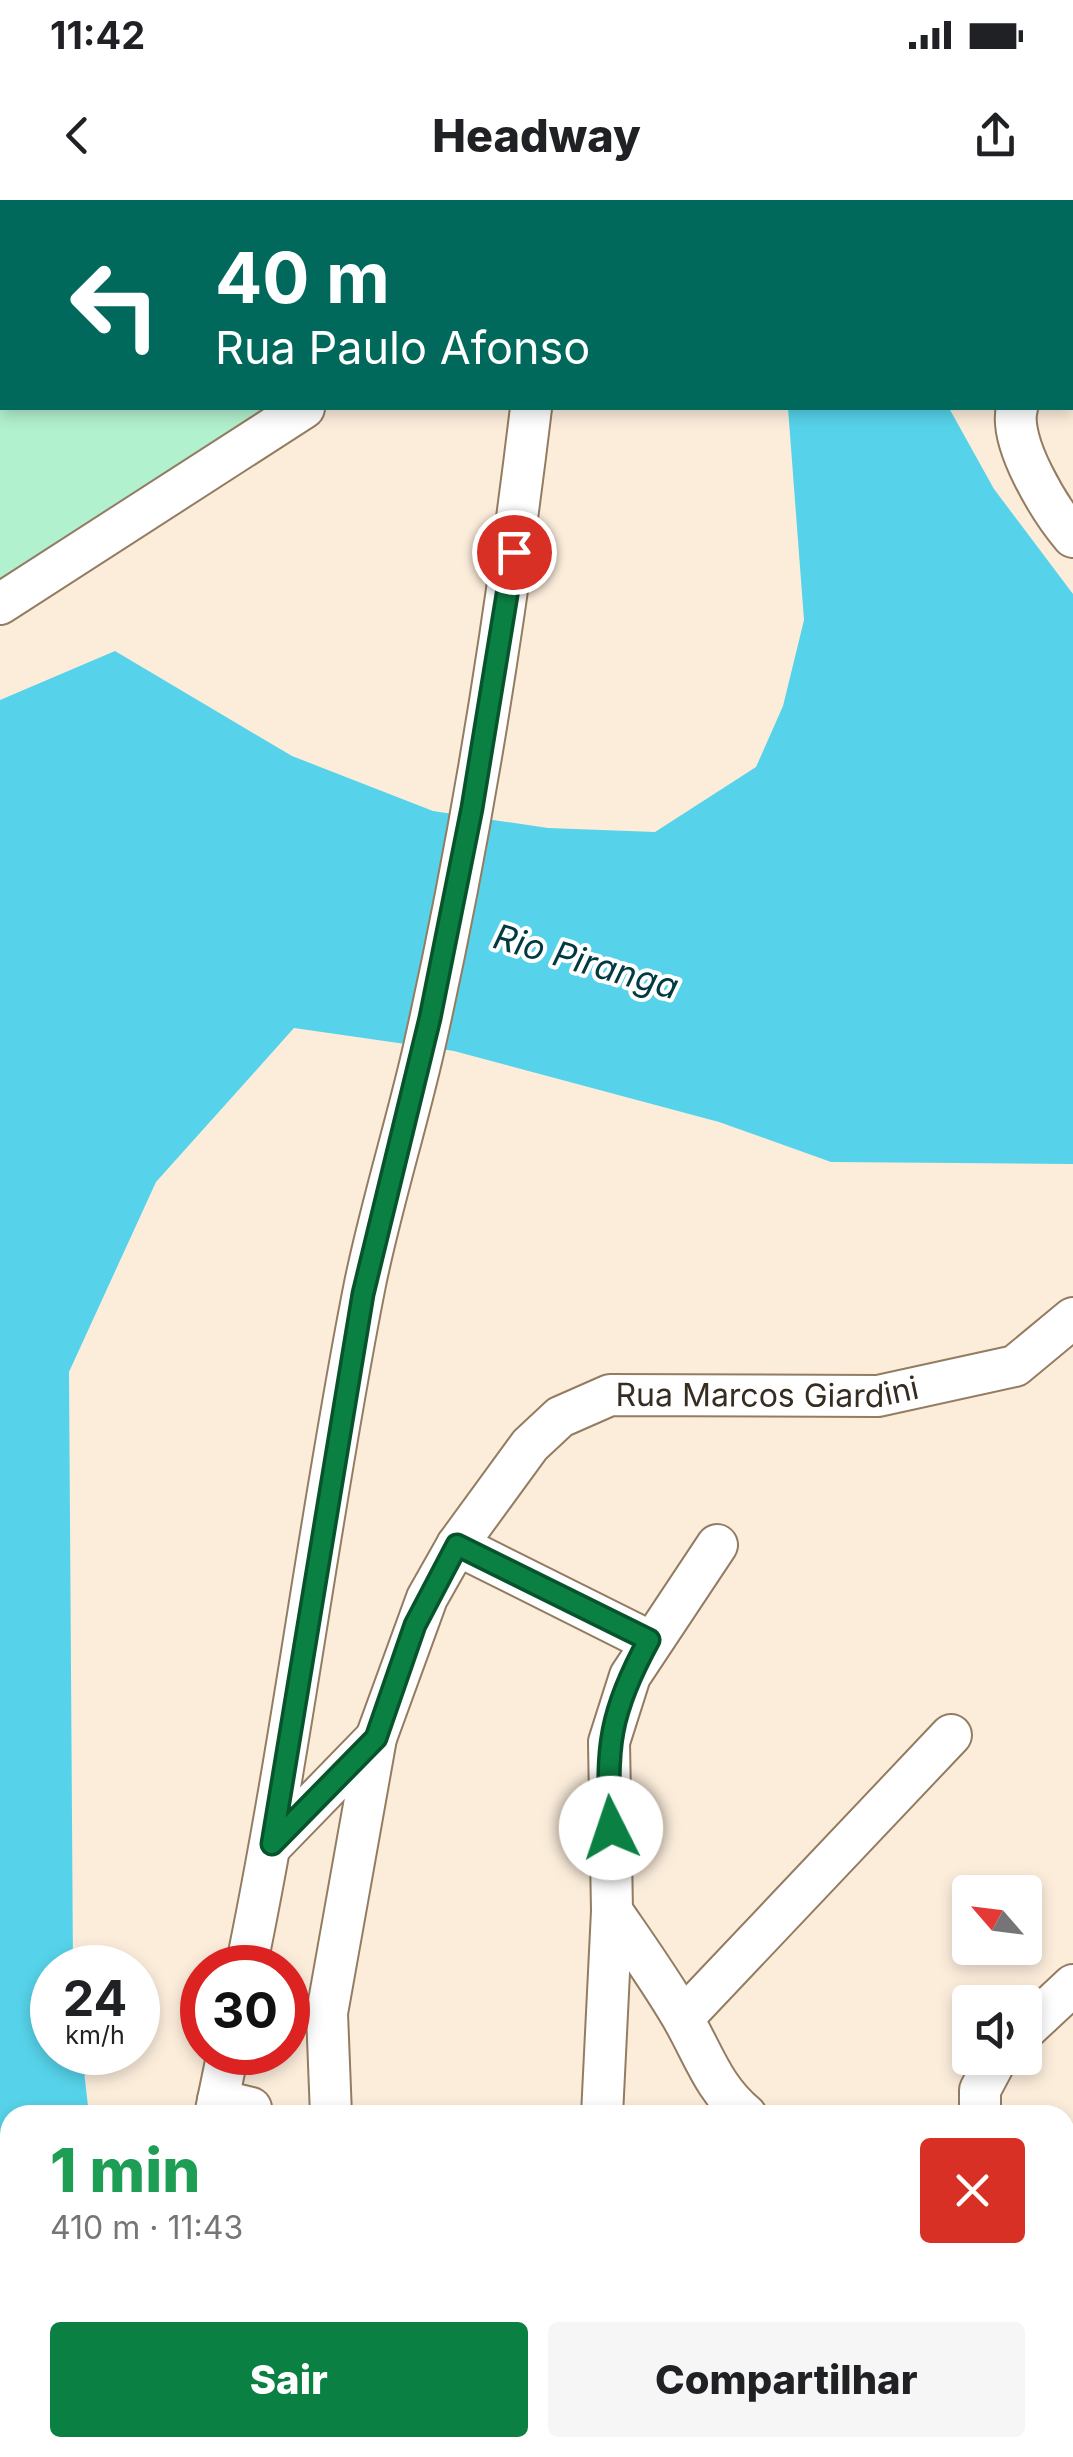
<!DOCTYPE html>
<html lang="pt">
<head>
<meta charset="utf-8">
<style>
  :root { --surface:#fff; --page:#f6f6f6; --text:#202124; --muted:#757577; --accent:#0b8043 }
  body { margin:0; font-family:Inter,sans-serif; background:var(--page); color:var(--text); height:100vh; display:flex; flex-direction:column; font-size:38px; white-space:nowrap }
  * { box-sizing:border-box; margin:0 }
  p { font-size:32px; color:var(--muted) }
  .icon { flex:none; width:55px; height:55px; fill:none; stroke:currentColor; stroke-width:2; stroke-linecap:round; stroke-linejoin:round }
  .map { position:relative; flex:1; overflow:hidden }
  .sheet { position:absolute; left:0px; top:1905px; width:1075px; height:352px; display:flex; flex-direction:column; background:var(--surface); border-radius:30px 30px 0 0; box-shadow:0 5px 15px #0003 }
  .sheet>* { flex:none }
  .banner { position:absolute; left:0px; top:0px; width:1075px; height:210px; box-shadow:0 5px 15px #0003; background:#00695c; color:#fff; overflow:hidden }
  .needle { width:65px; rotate:298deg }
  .controls { position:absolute; left:952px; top:1675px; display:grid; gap:20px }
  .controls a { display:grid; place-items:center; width:90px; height:90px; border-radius:10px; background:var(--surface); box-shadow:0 5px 15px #0003; font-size:50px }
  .speed { position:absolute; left:30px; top:1745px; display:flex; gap:20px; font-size:50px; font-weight:700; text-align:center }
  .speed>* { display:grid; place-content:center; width:130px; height:130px; border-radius:50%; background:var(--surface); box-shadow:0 5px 15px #0003; line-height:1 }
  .speed small { font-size:25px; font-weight:400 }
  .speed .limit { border:15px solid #d22; background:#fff; color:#111 }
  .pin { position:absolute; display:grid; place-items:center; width:85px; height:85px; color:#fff; margin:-42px; border:5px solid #fff; border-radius:50%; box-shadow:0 2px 10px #0007 }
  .me { position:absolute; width:110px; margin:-55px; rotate:356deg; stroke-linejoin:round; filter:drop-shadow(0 0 8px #0008) }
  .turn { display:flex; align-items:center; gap:35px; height:210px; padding:0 50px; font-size:45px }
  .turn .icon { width:130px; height:130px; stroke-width:2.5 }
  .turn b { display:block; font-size:70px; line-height:85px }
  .round { display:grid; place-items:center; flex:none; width:105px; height:105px; border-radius:10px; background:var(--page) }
  .summary { display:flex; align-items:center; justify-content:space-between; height:170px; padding:0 50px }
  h1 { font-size:60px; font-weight:800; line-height:75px; color:#1e9e55 }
  .primary-button { display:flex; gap:20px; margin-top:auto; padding:20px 50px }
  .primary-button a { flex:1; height:115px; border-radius:10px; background:var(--accent); color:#fff; font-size:40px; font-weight:800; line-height:115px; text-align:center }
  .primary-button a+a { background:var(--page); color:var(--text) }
  .status { display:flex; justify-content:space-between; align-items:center; height:70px; padding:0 50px; background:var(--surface); direction:ltr }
  .status svg { height:28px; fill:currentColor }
  header { display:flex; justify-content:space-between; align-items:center; height:130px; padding:0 50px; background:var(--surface); font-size:45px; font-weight:800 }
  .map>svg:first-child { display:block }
  .green { fill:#b2f1ce }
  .water { fill:#56d3ea }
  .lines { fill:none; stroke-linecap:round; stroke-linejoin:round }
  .minor-casing { stroke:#937c62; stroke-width:44 }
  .minor { stroke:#fff; stroke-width:40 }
  .route-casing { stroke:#07532c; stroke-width:25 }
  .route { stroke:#0b8043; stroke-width:18 }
  .labels { text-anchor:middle; stroke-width:8; stroke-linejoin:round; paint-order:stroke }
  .street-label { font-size:32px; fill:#362c21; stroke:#fff }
  .water-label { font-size:35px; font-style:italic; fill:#003b44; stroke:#fff }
</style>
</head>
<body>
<div class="status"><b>11:42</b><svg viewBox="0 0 49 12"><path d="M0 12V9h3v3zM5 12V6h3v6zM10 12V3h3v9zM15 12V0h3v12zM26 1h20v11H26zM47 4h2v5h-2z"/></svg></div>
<header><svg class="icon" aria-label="back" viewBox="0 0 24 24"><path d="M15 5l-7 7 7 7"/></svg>Headway<svg class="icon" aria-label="share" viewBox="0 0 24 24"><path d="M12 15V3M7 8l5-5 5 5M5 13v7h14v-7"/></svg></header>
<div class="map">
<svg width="1073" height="2257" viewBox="0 0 1073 2257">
  <rect width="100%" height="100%" fill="#fceddb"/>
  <!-- green -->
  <polygon class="green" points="0,205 2,208 265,208 0,380"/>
  <!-- water -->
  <polygon class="water" points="788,208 949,208 994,289 1073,394 1073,964 831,962 719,922 454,851 294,828 156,982 69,1172 73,1767 52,1768 52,1852 82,1853 89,1915 10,1915 10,2248 128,2248 129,2257 0,2257 0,500 115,451 292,556 433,611 548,628 655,632 756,567 783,506 804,420"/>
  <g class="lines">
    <defs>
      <g id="minor">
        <polyline points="369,0 369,2"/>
        <polyline points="151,2 151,0"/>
        <polyline points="317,2 326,0"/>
        <polyline points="555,2 555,0"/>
        <polyline points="1072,34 1073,32"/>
        <polyline points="0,68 2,67"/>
        <path d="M1017,208C1008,242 1050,310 1073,337"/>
        <polyline points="0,404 304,208"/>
        <polyline points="457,1345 649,1441"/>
        <polyline points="272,1645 376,1538"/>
        <path d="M612,1711C636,1746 661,1781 682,1817C703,1853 713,1888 746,1915"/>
        <path d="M246,1768C293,1541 320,1311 365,1084C381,1006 405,930 423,852C471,640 505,424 531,208"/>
        <polyline points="683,1818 951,1535"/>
        <polyline points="1025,1830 1073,1785"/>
        <polyline points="218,1900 251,1908 250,1915"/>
        <polyline points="215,1915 228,1852"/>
        <path id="s1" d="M331,1915L327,1813L376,1538L427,1398L457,1345L530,1245L560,1217L610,1195L878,1196L1015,1166L1073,1118"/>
        <polyline points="602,1915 612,1711 609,1542 630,1476 717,1345"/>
        <polyline points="980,1915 980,1890 997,1858"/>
        <polyline points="1065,2055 1073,2051"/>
        <polyline points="1065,2085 1073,2089"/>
        <polyline points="244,2248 247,2257"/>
        <polyline points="283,2248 288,2257"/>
        <polyline points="646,2248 665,2257"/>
      </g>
    </defs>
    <!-- minor casing -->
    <use href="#minor" class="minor-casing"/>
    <!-- minor -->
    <use href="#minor" class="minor"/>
  </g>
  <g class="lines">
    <defs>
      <path id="route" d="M514,352L472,608L430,818L363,1094L272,1644L376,1538L415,1425L457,1345L649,1440C610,1511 605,1548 611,1628"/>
    </defs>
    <!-- route casing -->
    <use href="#route" class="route-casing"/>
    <!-- route -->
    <use href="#route" class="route"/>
  </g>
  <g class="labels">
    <!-- street labels -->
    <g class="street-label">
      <text dy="11" stroke="none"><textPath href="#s1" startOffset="968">Rua Marcos Giardini</textPath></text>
    </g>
    <!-- water labels -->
    <g class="water-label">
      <text transform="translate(586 762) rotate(16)" y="12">Rio Piranga</text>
    </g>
  </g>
</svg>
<div class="controls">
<a><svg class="needle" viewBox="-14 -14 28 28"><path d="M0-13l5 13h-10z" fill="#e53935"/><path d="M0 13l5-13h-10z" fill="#757577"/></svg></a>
<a><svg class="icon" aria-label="sound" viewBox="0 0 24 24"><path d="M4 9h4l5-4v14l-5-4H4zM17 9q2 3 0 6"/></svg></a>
</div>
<div class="speed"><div>24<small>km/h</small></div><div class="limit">30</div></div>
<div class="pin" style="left:514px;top:352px;background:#d93025"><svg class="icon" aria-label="arrive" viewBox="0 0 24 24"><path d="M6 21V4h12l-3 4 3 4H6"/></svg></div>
<svg class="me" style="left:611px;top:1628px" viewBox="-20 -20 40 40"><circle r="19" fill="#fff"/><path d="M0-13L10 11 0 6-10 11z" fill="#0b8043"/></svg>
<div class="banner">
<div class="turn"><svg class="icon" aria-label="left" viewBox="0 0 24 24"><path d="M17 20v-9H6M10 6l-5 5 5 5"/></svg><div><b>40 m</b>Rua Paulo Afonso</div></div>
</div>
<section class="sheet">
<div class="summary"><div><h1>1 min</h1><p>410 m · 11:43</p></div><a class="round" style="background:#d93025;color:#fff"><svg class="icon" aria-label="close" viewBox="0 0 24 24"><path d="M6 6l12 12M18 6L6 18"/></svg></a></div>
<div class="primary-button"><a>Sair</a><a>Compartilhar</a></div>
</section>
</div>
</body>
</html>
